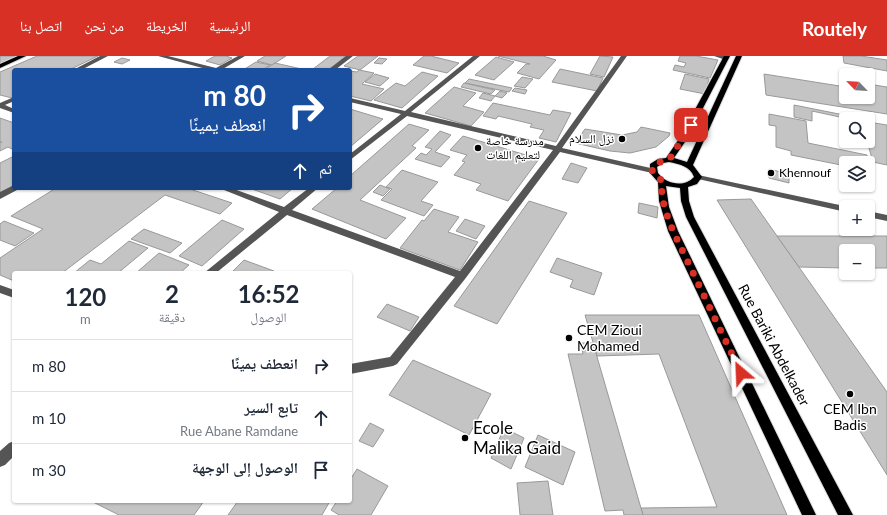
<!DOCTYPE html>
<html lang="ar">
<head>
<meta charset="utf-8">
<style>
  :root { --surface:#fff; --page:#f2f2f3; --text:#1f2937; --muted:#747a83; --line:#e0e1e3; --accent:#d93025 }
  body { margin:0; font-family:Lato,"Noto Naskh Arabic",sans-serif; background:var(--page); color:var(--text); direction:rtl; height:100vh; display:flex; flex-direction:column; font-size:15px; white-space:nowrap }
  * { box-sizing:border-box; margin:0 }
  p { font-size:13px; color:var(--muted) }
  .icon { flex:none; width:22px; height:22px; fill:none; stroke:currentColor; stroke-width:2; stroke-linecap:round; stroke-linejoin:round }
  .map { position:relative; flex:1; overflow:hidden; direction:ltr }
  .details { position:absolute; left:12px; top:215px; width:340px; height:232px; display:flex; flex-direction:column; background:var(--surface); border-radius:4px; box-shadow:0 1px 3px #0004; direction:rtl }
  .details>* { flex:none }
  .hud { position:absolute; left:12px; top:12px; width:340px; height:122px; border-radius:4px; box-shadow:0 1px 3px #0004; direction:rtl; background:#1a4fa0; color:#fff; overflow:hidden }
  .needle { width:26px; rotate:295deg }
  .fabs { position:absolute; left:839px; top:12px; display:grid; gap:8px }
  .fabs a { display:grid; place-items:center; width:36px; height:36px; border-radius:4px; background:var(--surface); box-shadow:0 1px 3px #0004; font-size:20px }
  .pin { position:absolute; display:grid; place-items:center; width:34px; height:34px; color:#fff; margin:-17px; border-radius:8px; box-shadow:0 2px 6px #0006 }
  .me { position:absolute; width:44px; margin:-22px; rotate:334deg; stroke-linejoin:round; filter:drop-shadow(0 0 3px #0008) }
  .turn { display:flex; align-items:center; gap:14px; height:84px; padding:0 20px; font-size:18px }
  .turn .icon { width:52px; height:52px; stroke-width:2.5 }
  .turn b { display:block; font-size:28px; line-height:34px }
  .then { display:flex; align-items:center; height:38px; padding:0 20px; background:#0003; gap:8px; font-size:15px }
  .eta { display:flex; justify-content:space-evenly; align-items:center; height:68px; text-align:center }
  .eta b { font-size:24px; font-weight:700; line-height:28px }
  ul { padding:0; list-style:none }
  li { display:flex; align-items:center; gap:12px; height:52px; padding:0 20px; border-top:1px solid var(--line) }
  li div { flex:1 }
  li b { display:block; font-size:15px }
  li em { font-style:normal }
  header { display:flex; align-items:center; gap:24px; box-sizing:border-box; height:56px; padding:0 20px; background:var(--accent); color:#fff }
  header strong { font-size:19px }
  nav { display:flex; gap:22px; margin-inline-start:auto; font-size:14px }
  .map>svg:first-child { display:block }
  .building { fill:#c4c4c4; stroke:#999 }
  .lines { fill:none; stroke-linecap:round; stroke-linejoin:round }
  .major-casing { stroke:#dbdbdb; stroke-width:2 }
  .minor { fill:#555; fill-rule:evenodd }
  .major { fill:#000; fill-rule:evenodd }
  .route { stroke:#d93025; stroke-width:7; stroke-dasharray:0 12.6 }
  .poi-dot { fill:#000; stroke:#fff; stroke-width:1.5 }
  .labels { text-anchor:middle; stroke-width:3; stroke-linejoin:round; paint-order:stroke }
  .far-poi-label { font-size:12px; fill:#000; stroke:#fff; text-anchor:start }
  .poi-label { font-size:14px; fill:#000; stroke:#fff; text-anchor:start }
  .street-label { font-size:14px; fill:#000; stroke:#fff }
  .near-poi-label { font-size:17px; fill:#000; stroke:#fff; text-anchor:start }
</style>
</head>
<body>
<header>
<strong>Routely</strong>
<nav><a>الرئيسية</a><a>الخريطة</a><a>من نحن</a><a>اتصل بنا</a></nav>
</header>
<div class="map">
<svg width="887" height="459" viewBox="0 0 887 459">
  <rect width="100%" height="100%" fill="#fff"/>
  <!-- building -->
  <g class="building">
    <polygon points="0,0 19,0 0,8"/>
    <polygon points="37,0 98,0 69,14 14,14 14,41 12,42 0,39 0,16"/>
    <polygon points="215,0 226,0 232,2 220,9 206,5"/>
    <polygon points="265,0 286,0 272,9 257,5"/>
    <polygon points="330,0 346,0 328,14 313,13"/>
    <polygon points="358,0 378,0 360,14 344,10"/>
    <polygon points="424,0 431,0 459,7 447,17 413,9"/>
    <polygon points="498,0 543,0 556,4 539,23 517,17 526,8 530,8"/>
    <polygon points="600,0 613,1 604,21 590,18"/>
    <polygon points="680,0 696,0 718,4 710,22 673,14 675,9 684,11 686,7 678,5"/>
    <polygon points="843,0 861,0 887,4 887,15 844,7"/>
    <polygon points="496,1 514,6 494,24 475,19"/>
    <polygon points="122,2 130,4 122,8 114,6"/>
    <polygon points="379,2 387,3 382,8 374,7"/>
    <polygon points="256,6 270,9 262,14 243,14"/>
    <polygon points="275,7 306,14 264,14"/>
    <polygon points="560,13 603,22 597,35 552,26"/>
    <polygon points="359,14 374,17 362,28 384,33 371,45 350,40 350,15 357,16"/>
    <polygon points="422,16 438,20 402,52 374,44 396,27 405,30"/>
    <polygon points="375,18 389,22 380,30 365,26"/>
    <polygon points="685,18 709,23 705,38 680,33"/>
    <polygon points="764,18 846,31 846,41 868,41 868,28 887,31 887,58 766,39"/>
    <polygon points="522,21 533,23 525,32 514,30"/>
    <polygon points="469,23 512,32 509,36 465,27"/>
    <polygon points="464,27 495,34 491,38 461,31"/>
    <polygon points="454,31 476,37 463,50 484,56 471,70 425,57"/>
    <polygon points="515,32 527,34 525,38 512,35"/>
    <polygon points="500,35 507,37 502,42 495,40"/>
    <polygon points="483,37 495,40 491,45 479,42"/>
    <polygon points="493,47 550,59 553,54 571,57 556,86 539,82 544,74 530,71 532,68 498,60 496,63 483,60"/>
    <polygon points="794,49 849,60 849,63 812,55 812,65 794,61"/>
    <polygon points="350,53 383,63 350,91"/>
    <polygon points="769,58 806,65 808,87 867,99 870,110 868,107 846,105 846,110 791,99 791,95 776,91 776,70 769,69"/>
    <polygon points="0,62 14,67 14,94 8,91 0,95 0,87 2,86 0,86"/>
    <polygon points="868,66 887,69 887,109 873,106 867,85"/>
    <polygon points="409,68 429,74 412,90 416,92 360,144 406,162 386,183 312,153 337,132 350,132 350,120"/>
    <polygon points="641,71 670,77 669,80 656,91 630,97 610,95 575,87 585,73 622,79 637,76"/>
    <polygon points="440,75 451,79 435,96 450,101 441,111 415,103 421,97 426,99 432,93 425,91"/>
    <polygon points="463,80 539,103 508,145 476,134 481,128 454,119 465,106 462,105 467,99 450,94"/>
    <polygon points="14,100 14,131 0,139 0,107"/>
    <polygon points="571,107 587,112 578,127 562,123"/>
    <polygon points="769,113 789,118 789,127 769,122"/>
    <polygon points="402,114 438,126 421,145 433,149 424,160 381,144 392,133 386,131"/>
    <polygon points="380,129 390,133 383,140 373,136"/>
    <polygon points="56,132 187,132 232,147 220,158 165,139 62,217 14,217 14,225 0,219 0,202 43,173 11,160"/>
    <polygon points="249,132 293,132 280,143"/>
    <polygon points="751,143 887,336 887,419 717,144"/>
    <polygon points="529,145 567,157 497,268 454,250"/>
    <polygon points="639,147 658,151 657,162 638,157"/>
    <polygon points="434,153 459,161 448,176 478,186 460,214 400,192 422,164 424,165"/>
    <polygon points="465,163 485,170 476,183 456,175"/>
    <polygon points="222,164 244,173 202,210 179,200"/>
    <polygon points="4,165 34,177 15,190 0,184 0,168"/>
    <polygon points="144,173 182,187 170,197 131,183"/>
    <polygon points="777,180 887,180 887,212 868,212 868,195 846,195 846,212 799,211"/>
    <polygon points="129,185 148,192 118,217 74,217 90,204 101,208"/>
    <polygon points="159,197 189,209 180,217 136,217"/>
    <polygon points="557,202 602,217 594,239 570,231 573,224 550,216"/>
    <polygon points="244,204 274,215 272,217 231,217"/>
    <polygon points="387,248 419,261 410,275 377,261"/>
    <polygon points="585,259 699,259 787,459 643,459 641,452 717,451 659,298 597,300"/>
    <polygon points="581,287 593,287 643,459 624,459 623,454 605,455 568,298 583,298"/>
    <polygon points="413,304 491,338 469,379 389,339"/>
    <polygon points="370,367 384,374 373,391 359,385"/>
    <polygon points="504,372 524,382 511,413 491,402"/>
    <polygon points="538,379 575,396 563,429 525,411"/>
    <polygon points="357,413 388,430 371,459 339,459 331,454 337,445 350,445 350,424"/>
    <polygon points="548,425 553,459 520,459 517,427"/>
    <polygon points="91,445 204,445 194,459 119,459"/>
    <polygon points="238,445 330,445 322,459 228,459"/>
  </g>
  <g class="lines">
    <defs>
      <g id="major">
        <polygon points="18,0 26,0 0,12 0,8"/>
        <path d="M724,0H730L687,83L674,102L687,106L736,0H742L693,109L702,121L697,128L688,131L689,145L694,161L853,459H838L686,161L681,145L680,132L666,130L669,151L678,175L816,459H802L668,175L659,145L658,126L650,117V108L658,103L666,102L679,83ZM669,106C679,108 690,110 694,121C684,132 666,128 658,117L657,111L663,107Z"/>
      </g>
    </defs>
    <!-- major casing -->
    <use href="#major" class="major-casing"/>
    <!-- minor -->
    <g class="minor">
      <polygon points="100,0 108,0 81,14 73,14"/>
      <polygon points="158,0 168,0 216,12 238,0 245,0 221,14 210,14"/>
      <polygon points="346,0 353,0 335,14 328,14"/>
      <polygon points="473,0 480,0 411,56 556,90 621,0 627,0 562,92 655,113 656,115 652,117 560,96 465,223 397,308 393,310 350,318 350,308 390,301 455,221 287,159 216,217 204,217 279,156 219,132 231,132 284,151 309,132 318,132 292,154 460,215 553,94 407,60 350,104 350,98 401,58 350,46 350,42 405,55"/>
      <polygon points="714,0 725,0 729,2 726,4"/>
      <polygon points="14,41 14,45 5,49 14,53 14,57 0,52 0,47"/>
      <polygon points="695,119 698,119 849,151 846,151 846,156 698,123 694,121"/>
      <polygon points="14,129 14,132 18,132 17,134 0,143 0,136"/>
      <polygon points="868,155 887,159 887,165 868,161"/>
      <polygon points="0,229 14,234 14,242 0,237"/>
      <polygon points="14,385 14,400 5,409 0,411 0,395 9,387"/>
    </g>
    <!-- major -->
    <use href="#major" class="major"/>
  </g>
  <g class="lines">
    <!-- route -->
    <path class="route" d="M691,69L669,104L656,107L652,115L662,125C660,143 667,159 673,175L741,317"/>
  </g>
  <!-- markers -->
  <g class="poi-dot">
    <circle cx="622" cy="83" r="4"/>
    <circle cx="478" cy="92" r="4"/>
    <circle cx="771" cy="117" r="4"/>
    <circle cx="569" cy="282" r="4"/>
    <circle cx="850" cy="338" r="4"/>
    <circle cx="465" cy="382" r="4"/>
  </g>
  <g class="labels">
    <!-- far-poi labels -->
    <g class="far-poi-label">
      <text x="614" y="87" text-anchor="end">نزل السلام</text>
      <text x="486" y="89">مدرسة خاصة<tspan x="486" dy="14">لتعليم اللغات</tspan></text>
      <text x="779" y="121">Khennouf</text>
    </g>
    <!-- poi labels -->
    <g class="poi-label">
      <text x="577" y="279">CEM Zioui<tspan x="577" dy="16">Mohamed</tspan></text>
      <text x="850" y="358" text-anchor="middle">CEM Ibn<tspan x="850" dy="16">Badis</tspan></text>
    </g>
    <!-- street labels -->
    <g class="street-label">
      <text transform="translate(774 289) rotate(62)" y="5">Rue Bariki Abdelkader</text>
    </g>
    <!-- near-poi labels -->
    <g class="near-poi-label">
      <text x="473" y="378">Ecole<tspan x="473" dy="20">Malika Gaid</tspan></text>
    </g>
  </g>
</svg>
<div class="fabs">
<a><svg class="needle" viewBox="-14 -14 28 28"><path d="M0-13l5 13h-10z" fill="#e53935"/><path d="M0 13l5-13h-10z" fill="#747a83"/></svg></a>
<a><svg class="icon" aria-label="search" viewBox="0 0 24 24"><circle cx="10" cy="10" r="6"/><path d="M15 15l6 6"/></svg></a>
<a><svg class="icon" aria-label="layers" viewBox="0 0 24 24"><path d="M12 4l9 5-9 5-9-5zM3 14l9 5 9-5"/></svg></a>
<a>+</a>
<a>−</a>
</div>
<div class="pin" style="left:691px;top:69px;background:#d93025"><svg class="icon" aria-label="arrive" viewBox="0 0 24 24"><path d="M6 21V4h12l-3 4 3 4H6"/></svg></div>
<svg class="me" style="left:741px;top:317px" viewBox="-20 -20 40 40"><path d="M0-17L14 15 0 8-14 15z" fill="#d93025" stroke="#fff" stroke-width="4"/></svg>
<div class="hud">
<div class="turn"><svg class="icon" aria-label="right" viewBox="0 0 24 24"><path d="M7 20v-9h11M14 6l5 5-5 5"/></svg><div><b>80 m</b>انعطف يمينًا</div></div>
<div class="then">ثم<svg class="icon" aria-label="ahead" viewBox="0 0 24 24"><path d="M12 20V5M6 11l6-6 6 6"/></svg></div>
</div>
<section class="details">
<div class="eta">
<div><b>16:52</b><p>الوصول</p></div>
<div><b>2</b><p>دقيقة</p></div>
<div><b>120</b><p>m</p></div>
</div>
<ul>
<li><svg class="icon" aria-label="right" viewBox="0 0 24 24"><path d="M7 20v-9h11M14 6l5 5-5 5"/></svg><div><b>انعطف يمينًا</b></div><em>80 m</em></li>
<li><svg class="icon" aria-label="ahead" viewBox="0 0 24 24"><path d="M12 20V5M6 11l6-6 6 6"/></svg><div><b>تابع السير</b><p>Rue Abane Ramdane</p></div><em>10 m</em></li>
<li><svg class="icon" aria-label="arrive" viewBox="0 0 24 24"><path d="M6 21V4h12l-3 4 3 4H6"/></svg><div><b>الوصول إلى الوجهة</b></div><em>30 m</em></li>
</ul>
</section>
</div>
</body>
</html>
